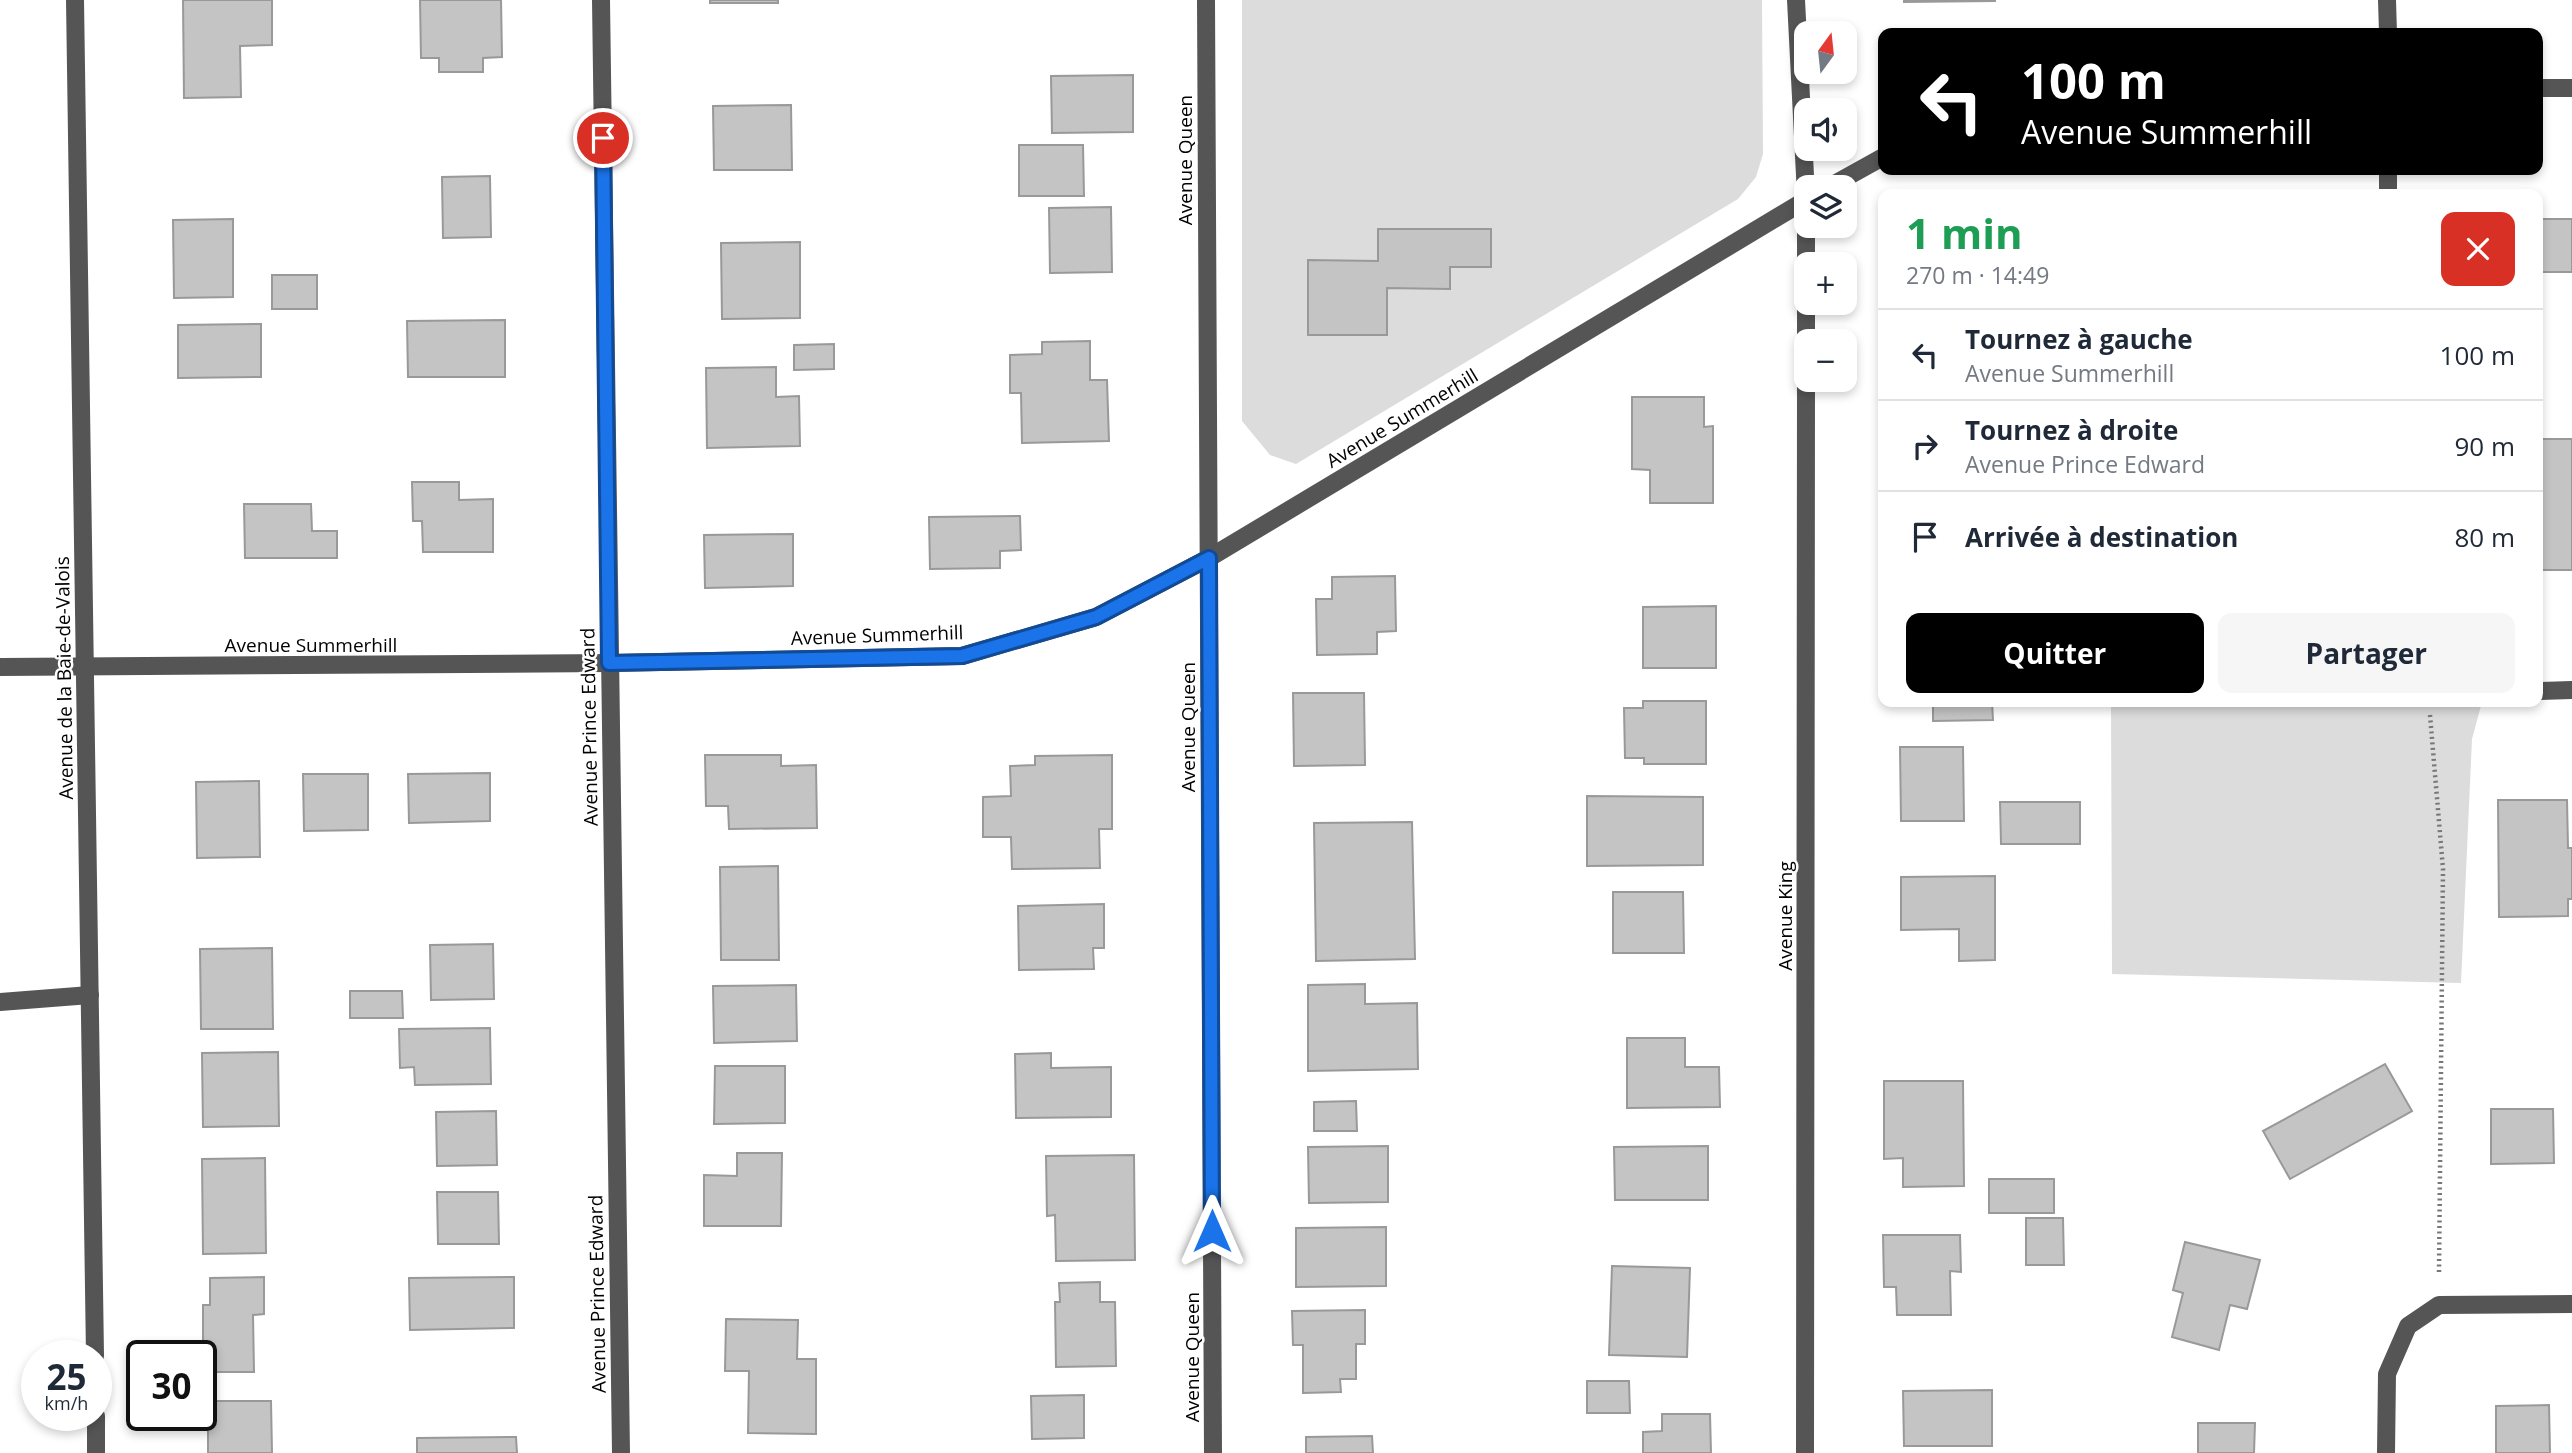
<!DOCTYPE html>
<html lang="fr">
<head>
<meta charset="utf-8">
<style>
  :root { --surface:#fff; --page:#f6f6f7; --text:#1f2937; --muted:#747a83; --line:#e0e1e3; --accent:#000 }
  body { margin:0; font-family:"Open Sans",sans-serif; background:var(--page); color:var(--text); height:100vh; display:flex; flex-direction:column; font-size:26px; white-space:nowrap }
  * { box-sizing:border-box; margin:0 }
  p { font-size:23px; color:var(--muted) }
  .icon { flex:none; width:38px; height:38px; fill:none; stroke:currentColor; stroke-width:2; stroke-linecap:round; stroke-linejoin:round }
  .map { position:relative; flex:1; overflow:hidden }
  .details { position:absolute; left:1878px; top:189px; width:665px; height:518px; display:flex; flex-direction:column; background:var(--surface); border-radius:14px; box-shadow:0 4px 10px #0003 }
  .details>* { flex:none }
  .top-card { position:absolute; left:1878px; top:28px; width:665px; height:147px; border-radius:14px; box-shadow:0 4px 10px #0003; background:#000; color:#fff; overflow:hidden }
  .needle { width:46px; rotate:15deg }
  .controls { position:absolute; left:1794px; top:21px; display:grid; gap:14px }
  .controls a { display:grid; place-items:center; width:63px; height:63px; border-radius:14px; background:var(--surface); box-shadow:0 4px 10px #0003; font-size:35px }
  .speed { position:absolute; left:21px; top:1340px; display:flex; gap:14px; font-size:35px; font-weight:700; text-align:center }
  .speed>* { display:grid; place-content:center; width:91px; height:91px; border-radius:50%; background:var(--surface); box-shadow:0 4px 10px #0003; line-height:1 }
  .speed small { font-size:18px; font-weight:400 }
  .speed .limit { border:4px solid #111; border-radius:10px; background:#fff; color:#111 }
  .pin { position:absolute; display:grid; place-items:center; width:60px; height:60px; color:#fff; margin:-30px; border:4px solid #fff; border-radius:50%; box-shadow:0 2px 7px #0007 }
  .me { position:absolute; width:77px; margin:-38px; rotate:0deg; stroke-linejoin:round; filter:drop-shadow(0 0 5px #0008) }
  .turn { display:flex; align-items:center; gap:24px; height:147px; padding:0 28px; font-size:32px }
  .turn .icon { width:91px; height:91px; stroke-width:2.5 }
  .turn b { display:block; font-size:49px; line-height:60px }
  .round { display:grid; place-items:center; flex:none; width:74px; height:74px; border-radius:14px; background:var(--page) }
  .head { display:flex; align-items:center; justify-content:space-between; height:119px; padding:0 28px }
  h1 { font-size:42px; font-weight:700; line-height:52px; color:#1e9e55 }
  .primary-button { display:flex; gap:14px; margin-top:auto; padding:14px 28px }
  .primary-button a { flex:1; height:80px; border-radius:14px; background:var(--accent); color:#fff; font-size:28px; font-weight:700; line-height:80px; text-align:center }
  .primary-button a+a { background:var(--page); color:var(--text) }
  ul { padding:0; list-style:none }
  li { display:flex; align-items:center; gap:21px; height:91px; padding:0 28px; border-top:2px solid var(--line) }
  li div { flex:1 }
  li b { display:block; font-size:26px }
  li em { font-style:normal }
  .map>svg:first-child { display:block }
  .green { fill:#dcdcdc }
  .building { fill:#c4c4c4; stroke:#999; stroke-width:2 }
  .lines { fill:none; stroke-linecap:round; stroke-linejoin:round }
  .path { stroke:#777; stroke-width:4.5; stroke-dasharray:2 3.5; stroke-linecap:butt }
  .minor { stroke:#555; stroke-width:18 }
  .route-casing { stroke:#114b97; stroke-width:18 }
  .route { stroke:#1a73e8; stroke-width:12 }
  .labels { text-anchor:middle; stroke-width:5; stroke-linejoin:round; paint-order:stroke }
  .street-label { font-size:19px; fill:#000; stroke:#fff }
</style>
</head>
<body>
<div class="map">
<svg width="2572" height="1453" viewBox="0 0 2572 1453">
  <rect width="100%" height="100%" fill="#fff"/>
  <!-- green -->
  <g class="green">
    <polygon points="1242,0 1762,0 1763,154 1756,177 1738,199 1296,464 1270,455 1242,421"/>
    <polygon points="2111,702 2482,702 2472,739 2461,983 2112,974"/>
  </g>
  <!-- building -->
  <g class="building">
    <polygon points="183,0 272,0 272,45 240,46 241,97 184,98"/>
    <polygon points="420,0 501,0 502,57 483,58 483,72 439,72 439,58 421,58"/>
    <rect x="710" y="0" width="68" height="3"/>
    <polygon points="1904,0 1995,0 1995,1 1904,2"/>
    <polygon points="1133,75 1133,132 1052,133 1051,76"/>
    <polygon points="791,105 792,170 714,170 713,106"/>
    <polygon points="1019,145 1083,145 1084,196 1019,196"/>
    <polygon points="490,176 491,237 443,238 442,177"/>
    <rect x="2028" y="190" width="55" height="4"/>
    <polygon points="1111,207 1112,272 1050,273 1049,208"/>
    <polygon points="233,219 233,297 174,298 173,220"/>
    <rect x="2538" y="219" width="34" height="53"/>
    <polygon points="1378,229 1491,229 1491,267 1450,267 1450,289 1387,288 1387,335 1308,335 1308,260 1378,261"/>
    <polygon points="800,242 800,318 722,319 721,243"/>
    <rect x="272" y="275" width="45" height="34"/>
    <polygon points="505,320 505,377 408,377 407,321"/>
    <polygon points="261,324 261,377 178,378 178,325"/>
    <polygon points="1090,341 1090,380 1107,380 1109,441 1022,443 1021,393 1010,393 1010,355 1042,354 1042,342"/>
    <polygon points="834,344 834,369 794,370 794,345"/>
    <polygon points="776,367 776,397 799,396 800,446 707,448 706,368"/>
    <polygon points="1632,397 1704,397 1704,427 1713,426 1713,503 1650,503 1650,470 1632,469"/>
    <rect x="1880" y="407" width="3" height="57"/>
    <rect x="2538" y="439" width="34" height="131"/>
    <polygon points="412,482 459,482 459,500 493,499 493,552 423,552 422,521 413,521"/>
    <polygon points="244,504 311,504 312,531 337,531 337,558 245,558"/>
    <polygon points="1020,516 1021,550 1000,551 1000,568 930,569 929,517"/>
    <polygon points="793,534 793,586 705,588 704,535"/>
    <polygon points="1395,576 1396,631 1377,632 1377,654 1317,655 1316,599 1332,599 1332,577"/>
    <polygon points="1716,606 1716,668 1643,668 1643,607"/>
    <polygon points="1293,693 1364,693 1365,765 1294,766"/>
    <polygon points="1643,701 1706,701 1706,764 1644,764 1644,758 1625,758 1624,708 1643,708"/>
    <polygon points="1933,702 1992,702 1993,720 1933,721"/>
    <polygon points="1900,747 1963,747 1964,821 1901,821"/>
    <polygon points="705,755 781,755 781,766 816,765 817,828 729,829 728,806 706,806"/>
    <polygon points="1112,755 1112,829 1099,829 1100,868 1012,869 1011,837 983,837 983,797 1011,796 1010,766 1035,765 1035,756"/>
    <polygon points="490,773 490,821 409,823 408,774"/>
    <polygon points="303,774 368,774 368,830 304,831"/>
    <polygon points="259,781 260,857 197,858 196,782"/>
    <polygon points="1587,796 1703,797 1703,865 1587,866"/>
    <polygon points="2498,800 2567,800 2568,848 2572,848 2572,899 2568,899 2568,916 2499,917"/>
    <polygon points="2000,802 2080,802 2080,844 2001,844"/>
    <polygon points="1412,822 1415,959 1316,961 1314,823"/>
    <polygon points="778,866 779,960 721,960 720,867"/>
    <polygon points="1995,876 1995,960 1959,961 1959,929 1901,930 1901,877"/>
    <polygon points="1613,892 1683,892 1684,953 1613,953"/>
    <polygon points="1104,904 1104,948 1093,948 1094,969 1019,970 1018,906"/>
    <polygon points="493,944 494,999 431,1000 430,945"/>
    <polygon points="272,948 273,1029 201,1029 200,949"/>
    <polygon points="1365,984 1365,1004 1417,1003 1418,1069 1308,1071 1308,985"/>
    <polygon points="796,985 797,1041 714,1043 713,986"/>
    <polygon points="350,991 402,991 403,1018 350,1018"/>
    <polygon points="490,1028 491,1084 415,1085 414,1067 400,1068 399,1029"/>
    <polygon points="1627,1038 1685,1038 1685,1067 1719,1067 1720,1107 1627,1108"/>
    <polygon points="278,1052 279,1126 203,1127 202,1053"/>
    <polygon points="1051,1053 1051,1068 1111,1067 1111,1117 1016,1118 1015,1054"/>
    <polygon points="2385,1064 2412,1111 2290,1179 2263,1131"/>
    <polygon points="715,1066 785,1066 785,1123 714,1124"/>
    <polygon points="1884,1081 1963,1081 1964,1186 1903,1187 1903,1158 1884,1159"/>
    <polygon points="1356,1101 1357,1131 1314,1131 1314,1102"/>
    <polygon points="2491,1109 2553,1109 2554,1163 2491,1164"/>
    <polygon points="496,1111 497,1165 437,1166 436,1112"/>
    <polygon points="1388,1146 1388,1202 1309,1203 1308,1147"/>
    <polygon points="1708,1146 1708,1200 1615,1200 1614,1147"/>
    <polygon points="737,1153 782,1153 781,1226 704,1226 704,1175 737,1176"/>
    <polygon points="1134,1155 1135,1260 1056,1261 1055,1215 1047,1216 1046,1156"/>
    <polygon points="265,1158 266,1253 203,1254 202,1159"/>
    <rect x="1989" y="1179" width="65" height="34"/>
    <polygon points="437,1192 498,1192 499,1244 438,1244"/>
    <polygon points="2026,1218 2063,1218 2064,1265 2026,1265"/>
    <polygon points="1386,1227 1386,1286 1296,1287 1296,1228"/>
    <polygon points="1883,1235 1960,1235 1961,1272 1950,1271 1951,1315 1897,1315 1896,1287 1884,1287"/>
    <polygon points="2185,1242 2260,1260 2247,1309 2230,1305 2219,1350 2172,1337 2183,1293 2173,1290"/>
    <polygon points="1612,1266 1690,1268 1687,1357 1609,1355"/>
    <polygon points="264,1277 264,1314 253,1315 254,1372 203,1372 203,1305 210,1305 210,1278"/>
    <polygon points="514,1277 514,1328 410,1330 409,1278"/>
    <polygon points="1100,1282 1100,1302 1115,1302 1116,1366 1056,1367 1055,1302 1060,1302 1059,1283"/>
    <polygon points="1365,1310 1365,1344 1356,1344 1356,1379 1340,1379 1341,1392 1303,1393 1303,1345 1293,1345 1292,1311"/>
    <polygon points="726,1319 798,1320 797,1359 816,1359 816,1434 748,1433 749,1371 725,1371"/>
    <polygon points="1587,1381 1629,1381 1630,1413 1587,1413"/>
    <polygon points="1992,1390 1992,1446 1904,1446 1903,1391"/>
    <polygon points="1084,1395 1084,1438 1032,1439 1031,1396"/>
    <polygon points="215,1401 271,1401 272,1453 208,1453 208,1422 215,1423"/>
    <polygon points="2549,1405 2550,1453 2496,1453 2496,1406"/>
    <polygon points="1662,1414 1710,1414 1711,1453 1643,1453 1643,1432 1662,1431"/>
    <polygon points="2198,1423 2255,1423 2254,1453 2198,1453"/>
    <polygon points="1372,1436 1373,1453 1306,1453 1306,1437"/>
    <polygon points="516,1437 517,1453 417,1453 417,1438"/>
  </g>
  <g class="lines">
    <!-- path -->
    <polyline class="path" points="2430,715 2443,869 2439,1272"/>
    <!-- minor -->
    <g class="minor">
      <polyline points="75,0 95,1356"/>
      <polyline points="601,0 621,1453"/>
      <polyline points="1206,0 1213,1453"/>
      <polyline points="1796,0 1806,195"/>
      <polyline points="2387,0 2388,33"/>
      <polyline points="2538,88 2572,88"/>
      <polyline points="2388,170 2388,194"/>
      <polyline points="1829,187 1883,157"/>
      <polyline points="1806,264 1806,226"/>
      <polyline points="1806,341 1806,303"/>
      <polyline points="0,667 609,663 962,656 1096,617 1209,558 1806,200"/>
      <polyline points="2538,691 2572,690"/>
      <polyline points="0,1002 90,995"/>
      <polyline points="96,1416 96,1453"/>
      <polyline points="1805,1453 1806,380"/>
      <polyline points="2386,1453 2387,1374 2408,1326 2439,1305 2572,1304"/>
    </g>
  </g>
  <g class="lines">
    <defs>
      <polyline id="route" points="603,138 609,663 962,656 1096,617 1209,558 1212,1231"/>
    </defs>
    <!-- route casing -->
    <use href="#route" class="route-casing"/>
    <!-- route -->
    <use href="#route" class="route"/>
  </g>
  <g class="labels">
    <!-- street labels -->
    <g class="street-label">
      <text transform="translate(1185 160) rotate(-90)" y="7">Avenue Queen</text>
      <text transform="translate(1402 418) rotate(-31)" y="7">Avenue Summerhill</text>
      <text transform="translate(877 635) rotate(-2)" y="7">Avenue Summerhill</text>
      <text x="311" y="652">Avenue Summerhill</text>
      <text transform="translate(64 678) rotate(-91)" y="7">Avenue de la Baie-de-Valois</text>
      <text transform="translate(589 727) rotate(-91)" y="7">Avenue Prince Edward</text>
      <text transform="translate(1188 727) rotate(-90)" y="7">Avenue Queen</text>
      <text transform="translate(1785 916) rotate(-90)" y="7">Avenue King</text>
      <text transform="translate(597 1294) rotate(-91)" y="7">Avenue Prince Edward</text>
      <text transform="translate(1192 1357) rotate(-90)" y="7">Avenue Queen</text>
    </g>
  </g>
</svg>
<div class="controls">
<a><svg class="needle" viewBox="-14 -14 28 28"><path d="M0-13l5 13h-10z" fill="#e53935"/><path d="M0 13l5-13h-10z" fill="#747a83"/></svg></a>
<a><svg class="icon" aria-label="sound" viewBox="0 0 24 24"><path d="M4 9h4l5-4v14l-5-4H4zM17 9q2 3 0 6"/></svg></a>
<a><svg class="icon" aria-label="layers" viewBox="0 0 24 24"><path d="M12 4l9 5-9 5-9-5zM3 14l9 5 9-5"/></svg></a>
<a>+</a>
<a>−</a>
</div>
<div class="speed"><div>25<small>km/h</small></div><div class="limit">30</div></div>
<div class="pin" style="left:603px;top:138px;background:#d93025"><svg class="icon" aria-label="arrive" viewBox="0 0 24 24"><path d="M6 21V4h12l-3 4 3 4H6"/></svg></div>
<svg class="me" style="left:1212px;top:1231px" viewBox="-20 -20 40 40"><path d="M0-17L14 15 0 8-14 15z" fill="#1a73e8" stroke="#fff" stroke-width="4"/></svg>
<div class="top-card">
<div class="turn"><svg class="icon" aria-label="left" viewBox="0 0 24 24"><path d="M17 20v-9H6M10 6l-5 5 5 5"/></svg><div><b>100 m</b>Avenue Summerhill</div></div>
</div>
<section class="details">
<div class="head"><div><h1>1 min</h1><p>270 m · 14:49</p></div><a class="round" style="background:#d93025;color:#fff"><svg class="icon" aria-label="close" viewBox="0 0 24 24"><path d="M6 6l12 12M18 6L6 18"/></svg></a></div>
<ul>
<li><svg class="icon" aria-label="left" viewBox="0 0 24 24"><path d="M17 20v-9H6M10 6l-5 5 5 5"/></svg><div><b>Tournez à gauche</b><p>Avenue Summerhill</p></div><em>100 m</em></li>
<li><svg class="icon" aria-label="right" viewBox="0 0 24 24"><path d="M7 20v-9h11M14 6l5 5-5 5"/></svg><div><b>Tournez à droite</b><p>Avenue Prince Edward</p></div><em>90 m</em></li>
<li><svg class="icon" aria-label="arrive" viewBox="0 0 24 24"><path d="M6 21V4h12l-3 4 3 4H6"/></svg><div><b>Arrivée à destination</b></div><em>80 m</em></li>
</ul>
<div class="primary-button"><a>Quitter</a><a>Partager</a></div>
</section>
</div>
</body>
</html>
